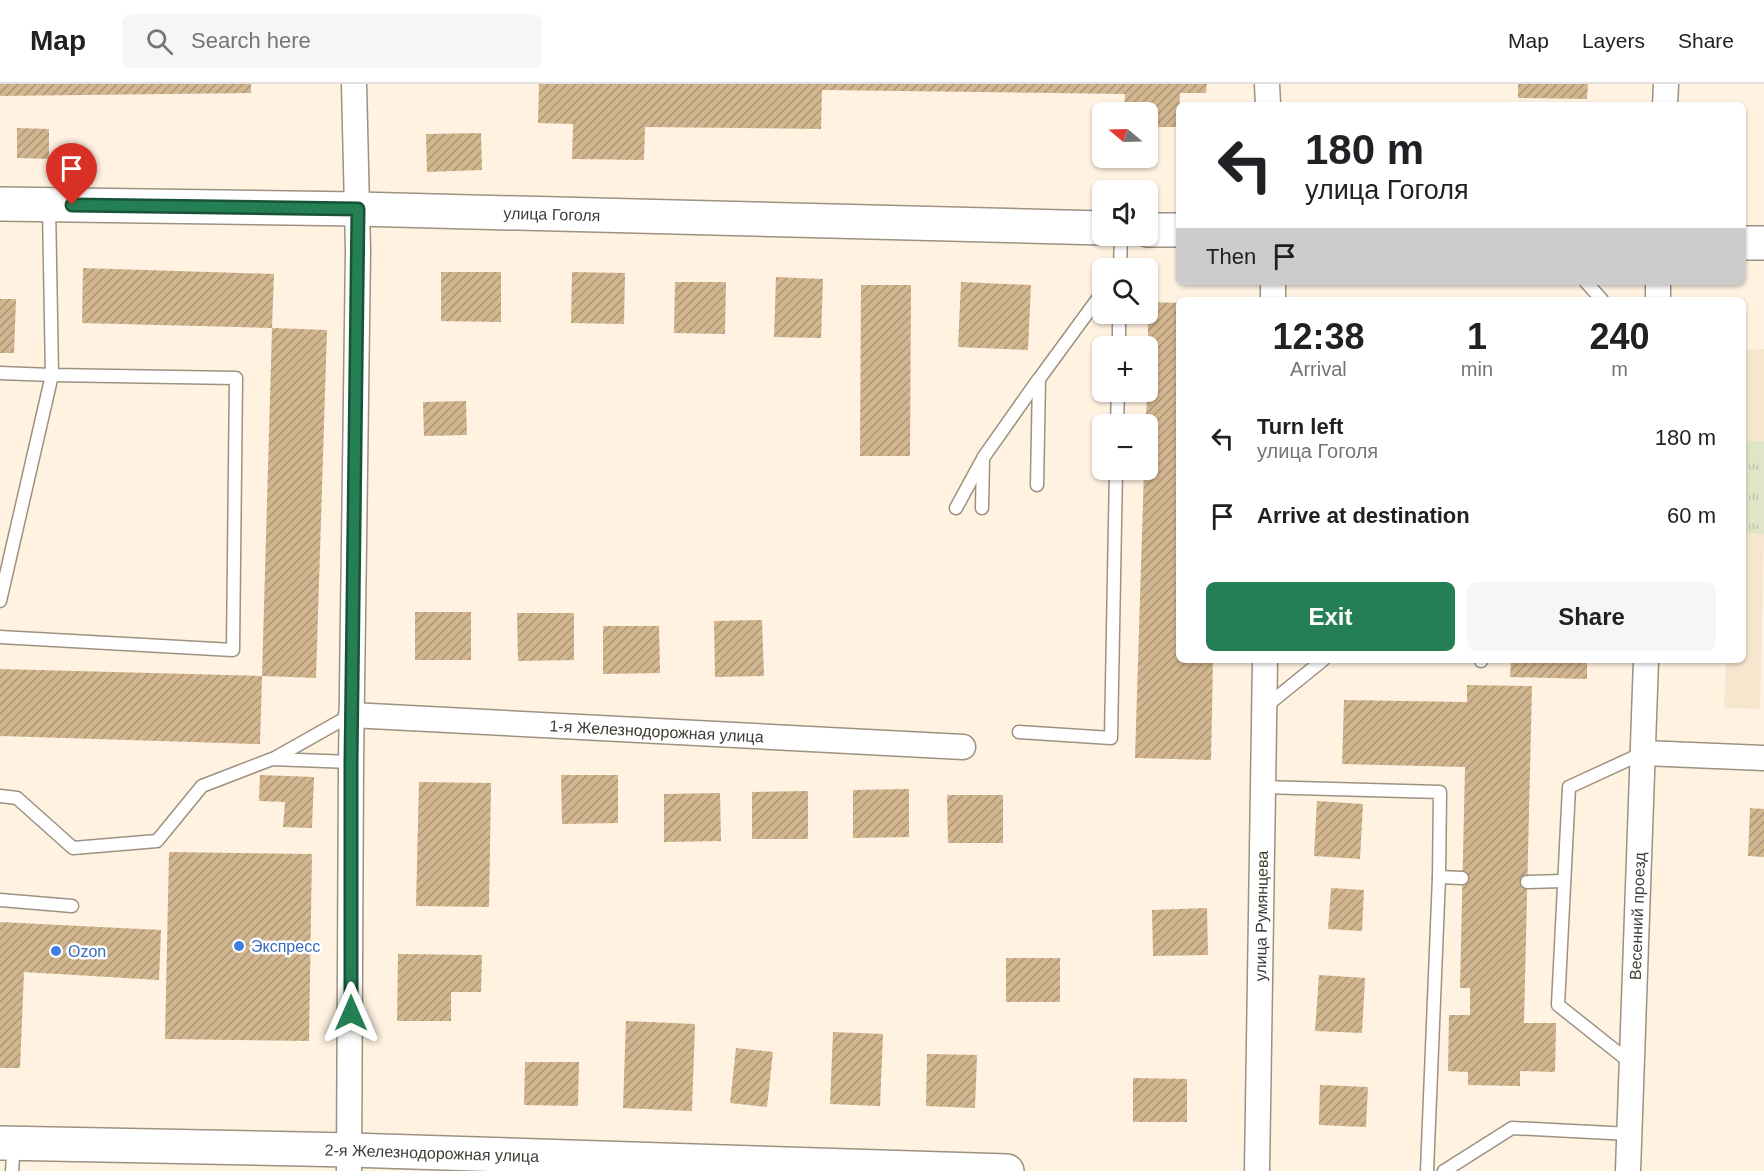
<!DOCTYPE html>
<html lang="en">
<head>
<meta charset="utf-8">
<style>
  :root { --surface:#fff; --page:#f6f6f6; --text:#202124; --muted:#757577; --line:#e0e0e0; --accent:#257f54 }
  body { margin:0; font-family:Arial,sans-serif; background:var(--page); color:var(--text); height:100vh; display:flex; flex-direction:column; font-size:22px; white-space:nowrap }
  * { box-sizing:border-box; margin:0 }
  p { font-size:20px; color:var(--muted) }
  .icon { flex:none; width:33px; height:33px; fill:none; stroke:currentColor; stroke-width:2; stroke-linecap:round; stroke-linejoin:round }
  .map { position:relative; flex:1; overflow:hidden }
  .sheet { position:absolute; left:1176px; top:213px; width:570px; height:366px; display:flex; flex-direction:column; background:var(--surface); border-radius:9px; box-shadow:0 2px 4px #0004 }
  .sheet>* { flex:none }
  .guide { position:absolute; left:1176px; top:18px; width:570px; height:183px; border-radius:9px; box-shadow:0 2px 4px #0004; background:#fff; color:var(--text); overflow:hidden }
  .needle { width:39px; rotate:289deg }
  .fabs { position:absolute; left:1092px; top:18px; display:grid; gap:12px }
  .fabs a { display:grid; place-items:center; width:66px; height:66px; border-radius:9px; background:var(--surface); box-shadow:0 2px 4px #0004; font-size:30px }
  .pin { position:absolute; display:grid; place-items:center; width:51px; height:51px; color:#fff; margin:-62px -26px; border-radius:50% 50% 50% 0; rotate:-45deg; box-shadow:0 0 6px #0007 }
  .pin .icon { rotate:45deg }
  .me { position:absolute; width:66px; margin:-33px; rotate:0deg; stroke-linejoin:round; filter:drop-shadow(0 0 4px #0008) }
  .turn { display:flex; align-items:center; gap:21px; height:126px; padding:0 30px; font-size:27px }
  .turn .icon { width:78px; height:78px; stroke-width:2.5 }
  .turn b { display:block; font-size:42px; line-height:51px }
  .then { display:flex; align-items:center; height:57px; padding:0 30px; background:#0003; gap:12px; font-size:22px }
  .eta { display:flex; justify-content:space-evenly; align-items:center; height:102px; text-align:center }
  .eta b { font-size:36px; font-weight:700; line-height:42px }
  .action { display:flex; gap:12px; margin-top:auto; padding:12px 30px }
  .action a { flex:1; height:69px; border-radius:9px; background:var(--accent); color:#fff; font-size:24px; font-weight:700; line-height:69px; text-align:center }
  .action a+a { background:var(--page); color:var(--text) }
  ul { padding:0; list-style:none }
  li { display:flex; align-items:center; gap:18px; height:78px; padding:0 30px }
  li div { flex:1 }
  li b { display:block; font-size:22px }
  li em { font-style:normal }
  header { display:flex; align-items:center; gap:36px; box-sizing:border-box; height:84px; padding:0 30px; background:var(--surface); border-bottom:2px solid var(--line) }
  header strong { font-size:28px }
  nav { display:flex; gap:33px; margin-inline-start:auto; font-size:21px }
  .search { width:420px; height:54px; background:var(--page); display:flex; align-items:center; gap:15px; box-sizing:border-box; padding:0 21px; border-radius:9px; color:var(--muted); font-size:22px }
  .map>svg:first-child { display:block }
  .built { fill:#f7e6ce }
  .park { fill:url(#park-tufts) }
  .building { fill:url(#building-hatch) }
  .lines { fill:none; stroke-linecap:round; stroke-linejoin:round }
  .lane-casing { stroke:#9d9181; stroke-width:15 }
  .street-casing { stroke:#9d9181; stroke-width:27 }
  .secondary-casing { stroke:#9d9181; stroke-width:36 }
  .lane { stroke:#fff; stroke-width:12 }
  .street { stroke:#fff; stroke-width:24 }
  .secondary { stroke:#fff; stroke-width:33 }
  .route-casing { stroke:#185337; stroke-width:15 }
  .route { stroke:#257f54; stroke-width:10 }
  .shop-dot { fill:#3f7fe0; stroke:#fff; stroke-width:2 }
  .labels { text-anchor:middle; stroke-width:5; stroke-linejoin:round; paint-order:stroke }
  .street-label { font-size:16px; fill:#403c35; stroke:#fff }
  .shop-label { font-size:16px; fill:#366cbe; stroke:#fff; text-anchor:start }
</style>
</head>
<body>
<header>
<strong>Map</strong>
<div class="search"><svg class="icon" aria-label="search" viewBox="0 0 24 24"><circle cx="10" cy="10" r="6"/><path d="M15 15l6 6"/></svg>Search here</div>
<nav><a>Map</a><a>Layers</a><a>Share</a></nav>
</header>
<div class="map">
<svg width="1764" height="1087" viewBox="0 0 1764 1087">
  <defs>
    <pattern id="park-tufts" width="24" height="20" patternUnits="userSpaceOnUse" patternTransform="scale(1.5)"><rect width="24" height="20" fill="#e0e5c7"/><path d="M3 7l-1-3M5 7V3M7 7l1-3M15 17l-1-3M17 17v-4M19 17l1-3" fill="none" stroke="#c1c5ac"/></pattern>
    <pattern id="building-hatch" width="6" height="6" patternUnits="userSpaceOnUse" patternTransform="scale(1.5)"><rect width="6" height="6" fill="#d2b68f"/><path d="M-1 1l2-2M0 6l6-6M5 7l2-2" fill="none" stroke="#ac9576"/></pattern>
  </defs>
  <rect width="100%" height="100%" fill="#fff2e1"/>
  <!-- built -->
  <g class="built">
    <polygon points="1764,265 1764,357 1743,357 1743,266"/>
    <polygon points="1743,449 1764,450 1760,625 1724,624 1726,576 1743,576"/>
  </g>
  <!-- park -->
  <polygon class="park" points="1743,357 1764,357 1764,450 1743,449"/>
  <!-- building -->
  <g class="building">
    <polygon points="0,0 251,0 251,9 0,12"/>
    <polygon points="539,0 1207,0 1206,9 1180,9 1179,43 1148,43 1148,28 1124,28 1125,10 822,6 821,45 645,43 644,76 572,75 573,40 538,39"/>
    <polygon points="1518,0 1588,0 1587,15 1518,14"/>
    <polygon points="17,44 49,45 49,75 17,74"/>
    <polygon points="481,49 482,86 427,88 426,50"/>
    <polygon points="83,184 274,190 272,244 82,239"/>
    <polygon points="441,188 501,188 501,238 441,237"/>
    <polygon points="572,188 625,189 624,240 571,239"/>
    <polygon points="776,193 823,195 821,254 774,253"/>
    <polygon points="675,198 726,198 725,250 674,249"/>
    <polygon points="961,198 1031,201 1028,266 958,263"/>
    <polygon points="861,201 911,201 910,372 860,372"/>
    <polygon points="0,215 16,215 14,269 0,269"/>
    <polygon points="1148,218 1179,219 1179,576 1213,576 1211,676 1135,674 1144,386 1148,386 1148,340 1145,340 1148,308"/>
    <polygon points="272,244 327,246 316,594 262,592"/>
    <polygon points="466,317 467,351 424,352 423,318"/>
    <rect x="415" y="528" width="56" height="48"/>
    <polygon points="517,529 574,529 574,576 518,577"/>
    <polygon points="762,536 764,592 715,593 714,537"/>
    <polygon points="603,542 659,542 660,589 603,590"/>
    <polygon points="1511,576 1587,576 1587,595 1510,593"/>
    <polygon points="0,585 262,592 260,660 0,652"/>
    <polygon points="1467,601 1532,602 1524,939 1556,939 1555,988 1520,987 1520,1002 1468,1001 1468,988 1448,987 1449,931 1470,931 1470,904 1460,904 1465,683 1342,680 1344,616 1467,618"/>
    <polygon points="260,691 314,693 312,744 283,743 285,718 259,717"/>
    <polygon points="561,691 618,691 618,739 562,740"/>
    <polygon points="419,698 491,699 489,823 416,822"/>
    <polygon points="909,705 909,753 853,754 853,706"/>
    <polygon points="808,707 808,755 752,755 752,708"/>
    <polygon points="720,709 721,757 664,758 664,710"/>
    <polygon points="947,711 1003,711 1003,759 948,759"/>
    <polygon points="1317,717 1363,720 1360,775 1314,772"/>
    <polygon points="1750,724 1764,725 1764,773 1748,772"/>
    <polygon points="169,768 312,770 309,957 165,955"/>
    <polygon points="1331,804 1364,806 1362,847 1328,845"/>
    <polygon points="1207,824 1208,871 1153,872 1152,826"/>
    <polygon points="0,838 161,846 159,896 24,888 20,984 0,984"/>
    <polygon points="398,870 482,871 481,908 451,908 451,937 397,937"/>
    <rect x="1006" y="874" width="54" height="44"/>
    <polygon points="1319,891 1365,894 1362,949 1315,947"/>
    <polygon points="626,937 695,940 692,1027 623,1024"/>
    <polygon points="833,948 883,950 880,1022 830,1020"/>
    <polygon points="736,964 773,968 767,1023 730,1019"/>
    <polygon points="927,970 977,971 975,1024 926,1022"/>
    <polygon points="525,978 579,978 578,1022 524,1021"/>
    <polygon points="1133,994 1187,995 1187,1038 1133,1038"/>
    <polygon points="1320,1001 1368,1003 1366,1043 1319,1041"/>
  </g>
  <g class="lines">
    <defs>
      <g id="lane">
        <polyline points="1120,184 1121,152"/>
        <polyline points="1586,198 1602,216"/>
        <polyline points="1119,262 1119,230"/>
        <polyline points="0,289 52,291 236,294 233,566 0,553"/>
        <polyline points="1117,340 1118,308"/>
        <polyline points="1037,401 1039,295 1102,209"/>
        <polyline points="956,424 981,378"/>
        <polyline points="982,424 983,374 1038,296"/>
        <polyline points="0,517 52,291 49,122"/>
        <polyline points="1481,577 1481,576"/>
        <polyline points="1265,623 1323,576"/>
        <polyline points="1019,648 1111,654 1116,386"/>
        <polyline points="273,675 351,631"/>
        <polyline points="1262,703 1440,708 1439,793 1427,1087"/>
        <polyline points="0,712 17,714 73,764 157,757 202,702 272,675 351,678"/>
        <polyline points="1439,793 1462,794"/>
        <polyline points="1527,798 1564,797"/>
        <polyline points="0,816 72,822"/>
        <polyline points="1631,979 1558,921 1569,703 1643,669"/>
        <polyline points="12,1087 14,1061"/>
        <polyline points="1444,1087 1512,1044 1630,1050"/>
      </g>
      <g id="street">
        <polyline points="1267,0 1268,21"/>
        <polyline points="1665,21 1666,0"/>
        <polyline points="1273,216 1273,198"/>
        <polyline points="1658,216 1658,198"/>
        <path id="s1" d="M351,631L963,663"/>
        <polyline points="1643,669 1764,674"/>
        <polyline points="349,1087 351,678 358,166 354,0"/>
        <path id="s2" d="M1257,1087L1265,576"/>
        <path id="s3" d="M1628,1087L1646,576"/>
      </g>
      <g id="secondary">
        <path id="s4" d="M0,120L358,125L1102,144"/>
        <polyline points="1148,146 1179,146"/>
        <polyline points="1743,159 1764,159"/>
        <path id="s5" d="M0,1059L350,1066L1007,1087"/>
      </g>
    </defs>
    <!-- lane casing -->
    <use href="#lane" class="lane-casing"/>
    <!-- street casing -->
    <use href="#street" class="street-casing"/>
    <!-- secondary casing -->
    <use href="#secondary" class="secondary-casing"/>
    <!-- lane -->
    <use href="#lane" class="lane"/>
    <!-- street -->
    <use href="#street" class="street"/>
    <!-- secondary -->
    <use href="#secondary" class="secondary"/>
  </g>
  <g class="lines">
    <defs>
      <polyline id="route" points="72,121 358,125 351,678 351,929"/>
    </defs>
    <!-- route casing -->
    <use href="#route" class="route-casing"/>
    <!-- route -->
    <use href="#route" class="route"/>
  </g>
  <!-- markers -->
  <g class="shop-dot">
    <circle cx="239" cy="862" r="6"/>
    <circle cx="56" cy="867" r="6"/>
  </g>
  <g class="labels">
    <!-- street labels -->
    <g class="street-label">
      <text dy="6" stroke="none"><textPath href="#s4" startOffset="552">улица Гоголя</textPath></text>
      <text dy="6" stroke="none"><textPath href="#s1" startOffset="306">1-я Железнодорожная улица</textPath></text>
      <text dy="6" stroke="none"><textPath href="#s2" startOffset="255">улица Румянцева</textPath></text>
      <text dy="6" stroke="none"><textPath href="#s3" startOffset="255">Весенний проезд</textPath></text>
      <text dy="6" stroke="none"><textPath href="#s5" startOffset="432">2-я Железнодорожная улица</textPath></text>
    </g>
    <!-- shop labels -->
    <g class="shop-label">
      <text x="251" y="868">Экспресс</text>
      <text x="68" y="873">Ozon</text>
    </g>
  </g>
</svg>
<div class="fabs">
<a><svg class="needle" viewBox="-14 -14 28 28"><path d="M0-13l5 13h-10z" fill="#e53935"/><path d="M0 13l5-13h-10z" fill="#757577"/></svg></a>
<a><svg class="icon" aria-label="sound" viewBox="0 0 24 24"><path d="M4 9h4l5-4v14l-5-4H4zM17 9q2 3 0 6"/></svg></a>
<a><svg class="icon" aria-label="search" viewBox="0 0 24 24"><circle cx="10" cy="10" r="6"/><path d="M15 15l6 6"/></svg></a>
<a>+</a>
<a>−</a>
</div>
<div class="pin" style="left:72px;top:121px;background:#d93025"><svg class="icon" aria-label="arrive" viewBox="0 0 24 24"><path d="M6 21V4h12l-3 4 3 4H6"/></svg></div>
<svg class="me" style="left:351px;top:929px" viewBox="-20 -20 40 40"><path d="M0-17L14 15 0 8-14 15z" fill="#257f54" stroke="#fff" stroke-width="4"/></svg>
<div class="guide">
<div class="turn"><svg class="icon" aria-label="left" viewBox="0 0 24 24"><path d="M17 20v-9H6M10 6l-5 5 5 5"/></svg><div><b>180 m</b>улица Гоголя</div></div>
<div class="then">Then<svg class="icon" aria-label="arrive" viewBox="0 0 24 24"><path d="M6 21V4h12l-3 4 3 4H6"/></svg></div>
</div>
<section class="sheet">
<div class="eta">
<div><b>12:38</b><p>Arrival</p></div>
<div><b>1</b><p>min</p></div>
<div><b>240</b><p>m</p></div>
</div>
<ul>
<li><svg class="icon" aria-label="left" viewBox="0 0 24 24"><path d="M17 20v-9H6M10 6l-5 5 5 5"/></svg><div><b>Turn left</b><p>улица Гоголя</p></div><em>180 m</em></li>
<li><svg class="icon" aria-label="arrive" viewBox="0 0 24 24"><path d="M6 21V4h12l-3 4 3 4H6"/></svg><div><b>Arrive at destination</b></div><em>60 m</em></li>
</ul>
<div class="action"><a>Exit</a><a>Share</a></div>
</section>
</div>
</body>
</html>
